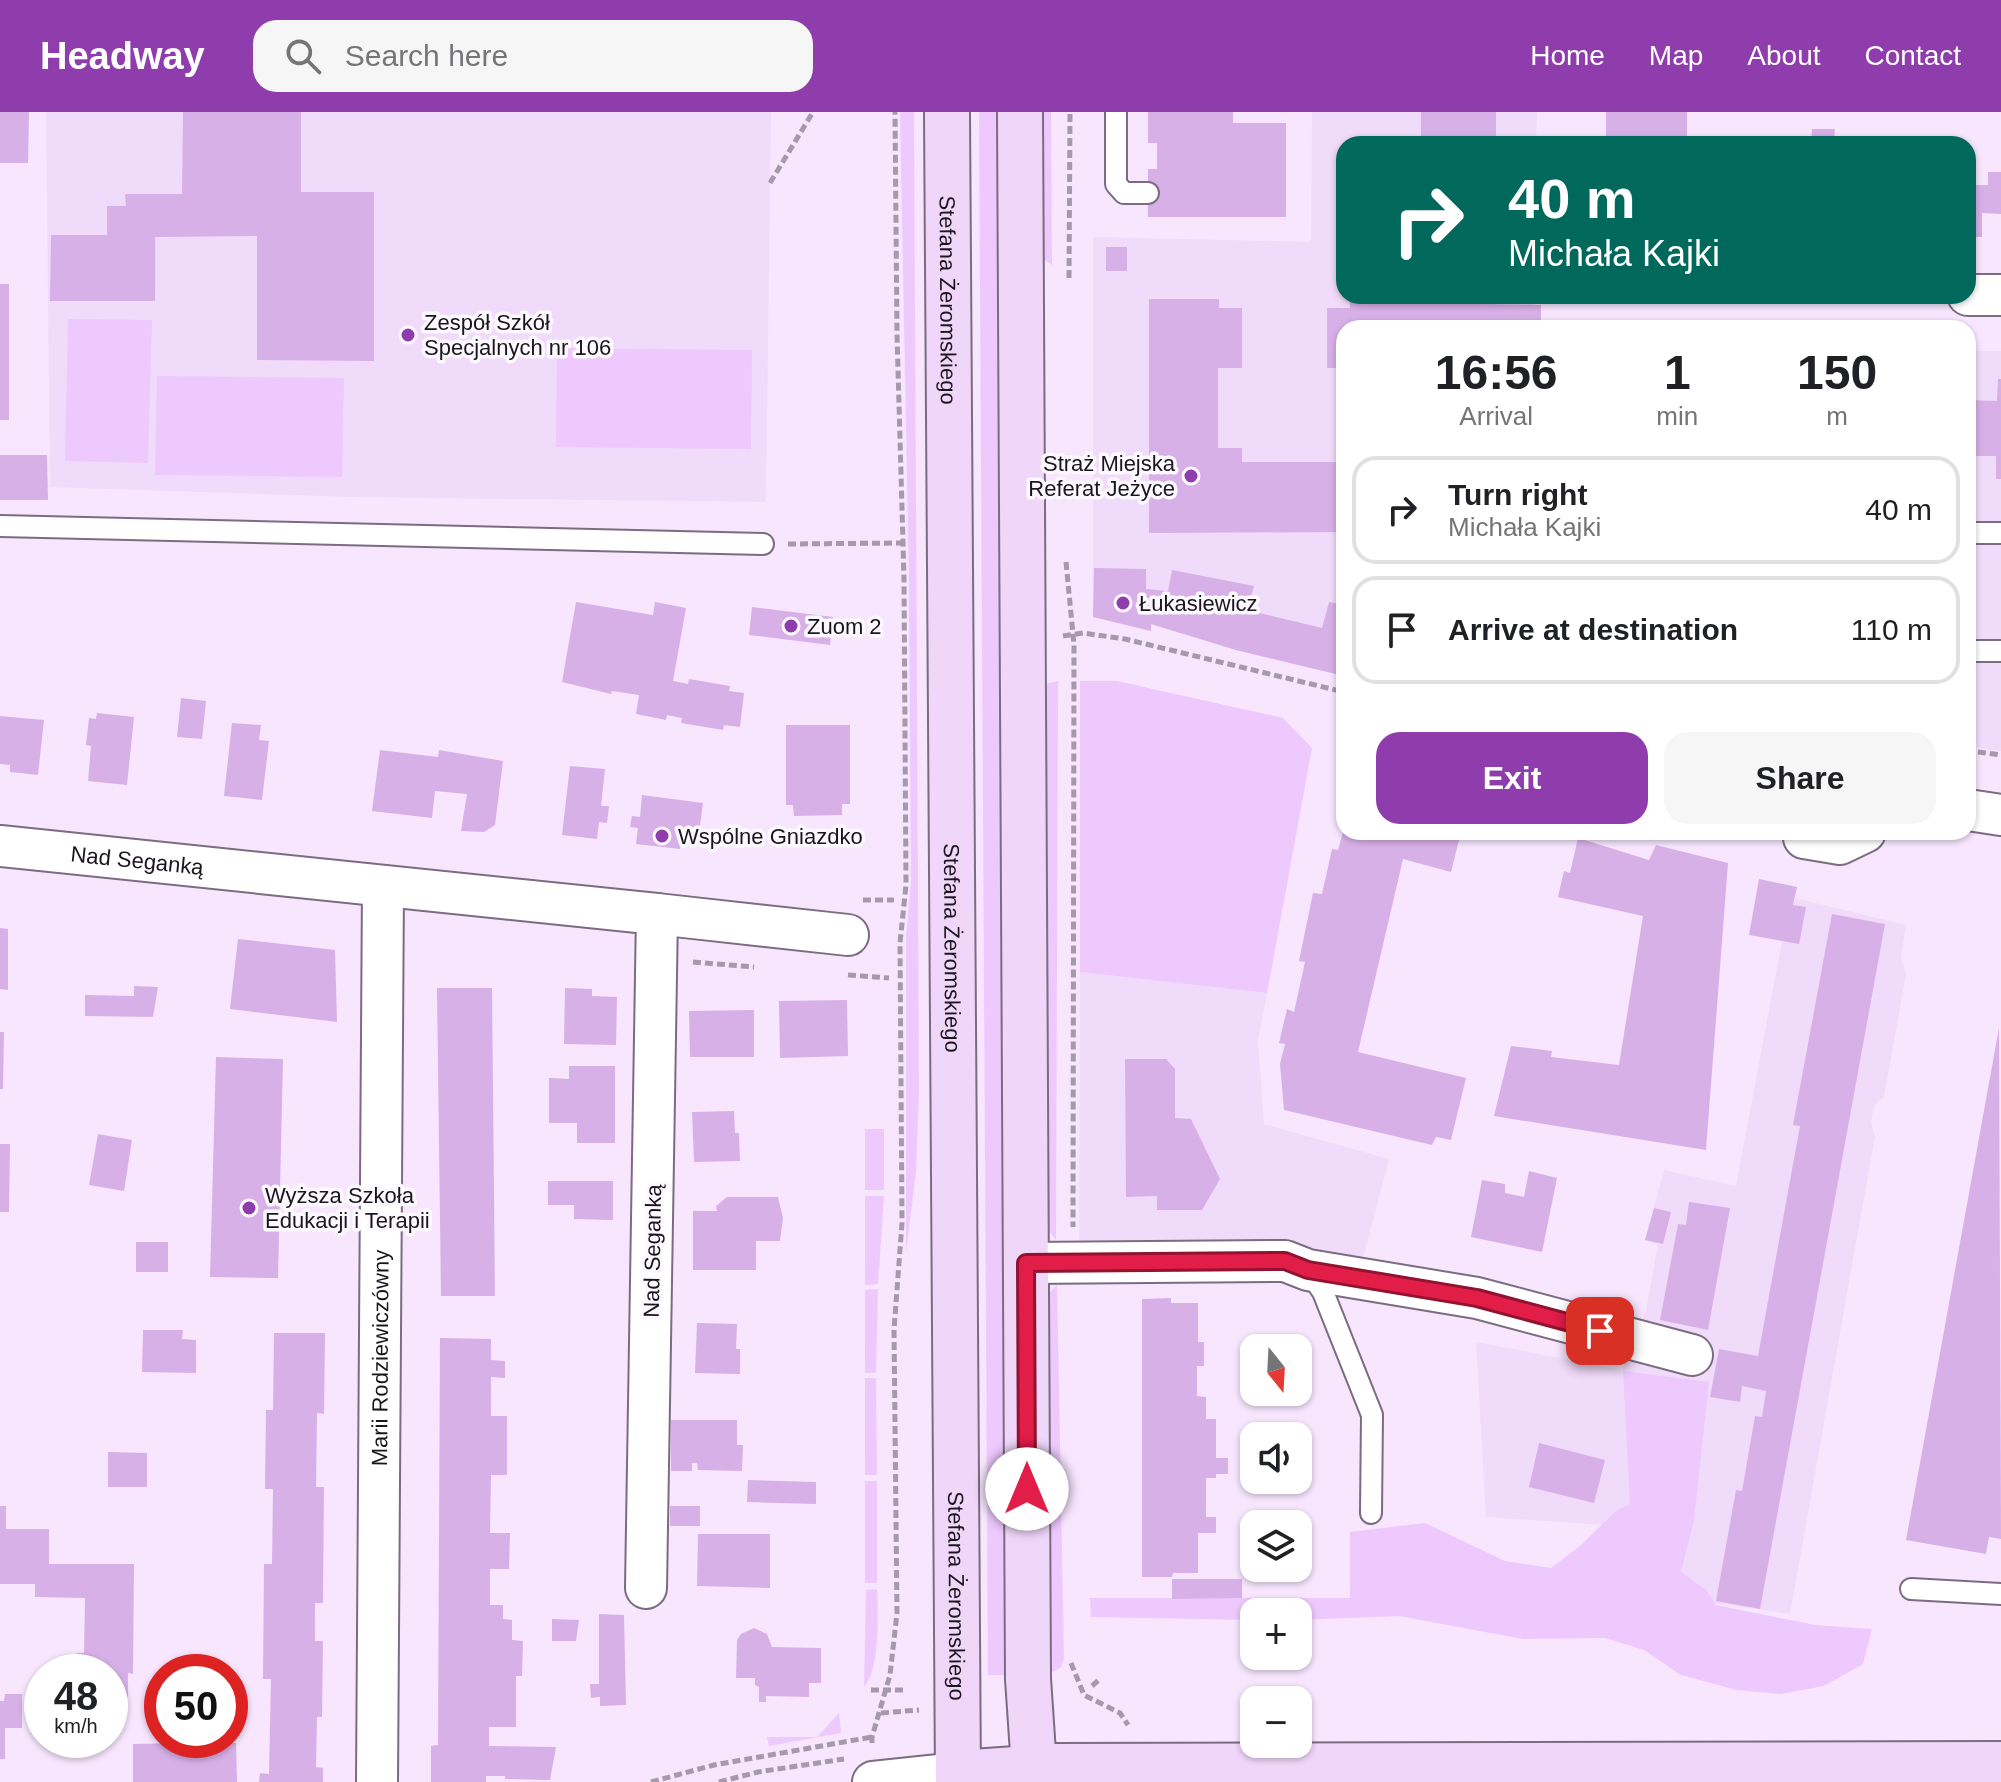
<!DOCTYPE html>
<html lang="en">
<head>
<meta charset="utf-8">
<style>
  :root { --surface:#fff; --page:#f6f6f6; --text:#202124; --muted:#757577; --line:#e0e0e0; --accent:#8f3dac }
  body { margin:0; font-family:Helvetica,sans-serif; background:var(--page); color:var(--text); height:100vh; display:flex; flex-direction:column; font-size:30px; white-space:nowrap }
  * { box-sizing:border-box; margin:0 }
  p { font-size:26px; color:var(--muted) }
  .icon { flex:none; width:44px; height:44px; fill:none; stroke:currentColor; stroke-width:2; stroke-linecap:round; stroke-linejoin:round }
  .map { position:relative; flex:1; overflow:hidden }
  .sheet { position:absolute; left:1336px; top:208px; width:640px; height:520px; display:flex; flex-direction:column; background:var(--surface); border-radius:24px; box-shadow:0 2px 6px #0004 }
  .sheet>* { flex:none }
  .hud { position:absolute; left:1336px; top:24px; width:640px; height:168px; border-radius:24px; box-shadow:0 2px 6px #0004; background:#00695c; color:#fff; overflow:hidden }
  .needle { width:52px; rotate:162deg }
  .tools { position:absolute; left:1240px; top:1222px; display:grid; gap:16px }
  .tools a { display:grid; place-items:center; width:72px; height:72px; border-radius:16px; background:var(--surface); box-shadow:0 2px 6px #0004; font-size:40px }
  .speed { position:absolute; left:24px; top:1542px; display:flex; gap:16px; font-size:40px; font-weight:700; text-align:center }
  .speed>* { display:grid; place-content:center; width:104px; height:104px; border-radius:50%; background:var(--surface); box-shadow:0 2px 6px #0004; line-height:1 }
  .speed small { font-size:20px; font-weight:400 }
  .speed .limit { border:12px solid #d22; background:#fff; color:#111 }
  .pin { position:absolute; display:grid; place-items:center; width:68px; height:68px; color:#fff; margin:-34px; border-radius:16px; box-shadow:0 4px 12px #0006 }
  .me { position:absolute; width:88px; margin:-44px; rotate:0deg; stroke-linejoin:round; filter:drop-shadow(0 0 6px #0008) }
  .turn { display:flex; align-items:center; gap:28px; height:168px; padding:0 40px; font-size:36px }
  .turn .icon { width:104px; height:104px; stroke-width:2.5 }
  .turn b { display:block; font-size:56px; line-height:68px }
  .eta { display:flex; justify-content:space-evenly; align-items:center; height:136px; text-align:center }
  .eta b { font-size:48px; font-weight:700; line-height:56px }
  .cta { display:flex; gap:16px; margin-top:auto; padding:16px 40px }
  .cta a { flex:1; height:92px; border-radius:24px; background:var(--accent); color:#fff; font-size:32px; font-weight:700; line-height:92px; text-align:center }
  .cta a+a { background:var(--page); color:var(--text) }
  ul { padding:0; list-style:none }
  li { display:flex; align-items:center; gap:24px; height:108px; margin:0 16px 12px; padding:0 24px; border:4px solid var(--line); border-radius:24px }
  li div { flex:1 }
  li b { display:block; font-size:30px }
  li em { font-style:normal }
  header { display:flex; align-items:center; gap:48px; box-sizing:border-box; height:112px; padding:0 40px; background:var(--accent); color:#fff }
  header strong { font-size:38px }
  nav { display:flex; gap:44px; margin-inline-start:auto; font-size:28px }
  .search { width:560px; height:72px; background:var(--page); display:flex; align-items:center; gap:20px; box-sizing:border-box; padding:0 28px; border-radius:24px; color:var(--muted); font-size:30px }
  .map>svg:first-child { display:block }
  .built { fill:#f1dbfa }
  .green { fill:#eec9fd }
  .building { fill:#d8b0e8 }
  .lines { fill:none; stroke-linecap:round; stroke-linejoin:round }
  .lane-casing { stroke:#7b6c81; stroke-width:24 }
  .street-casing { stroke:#7b6c81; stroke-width:44 }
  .secondary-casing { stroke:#7b6c81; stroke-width:48 }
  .path { stroke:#a699ab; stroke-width:5; stroke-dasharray:8 4; stroke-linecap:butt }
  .lane { stroke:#fff; stroke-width:20 }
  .street { stroke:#fff; stroke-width:40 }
  .secondary { stroke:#f0d7f9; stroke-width:44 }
  .route-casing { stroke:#92132f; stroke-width:20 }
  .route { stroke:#e11d48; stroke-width:14 }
  .poi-dot { fill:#8f3dac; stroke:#fcf9fe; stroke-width:3 }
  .labels { text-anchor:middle; stroke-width:7; stroke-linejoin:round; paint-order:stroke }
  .street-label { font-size:22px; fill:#1b151d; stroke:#fcf9fe }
  .poi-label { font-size:22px; fill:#1b151d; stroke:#fcf9fe; text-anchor:start }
</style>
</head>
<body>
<header>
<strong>Headway</strong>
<div class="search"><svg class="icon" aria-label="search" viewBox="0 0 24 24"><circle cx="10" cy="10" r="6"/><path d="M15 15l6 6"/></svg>Search here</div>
<nav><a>Home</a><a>Map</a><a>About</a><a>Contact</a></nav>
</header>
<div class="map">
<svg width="2001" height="1670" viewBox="0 0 2001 1670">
  <rect width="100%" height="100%" fill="#f7e6fe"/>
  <!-- built -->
  <g class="built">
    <polygon points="46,0 771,0 766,390 352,385 50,375"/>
    <polygon points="1312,0 1537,0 1536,32 1344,32 1344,184 1535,184 1535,193 1541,193 1344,216 1344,564 1236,538 1152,513 1151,519 1093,505 1093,125 1311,130"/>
    <polygon points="1968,239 2001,239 2001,639 1973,635 1968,627"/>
    <polygon points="1795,786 1906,813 1901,846 1906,862 1884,985 1874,993 1871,1011 1875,1024 1790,1502 1658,1483 1666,1417 1486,1405 1476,1230 1622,1258 1646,1199 1658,1132 1645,1128 1664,1058 1736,1074 1782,829 1786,829"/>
    <polygon points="1080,860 1267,881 1258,928 1264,1012 1389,1047 1361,1154 1079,1137"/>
  </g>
  <!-- green -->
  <g class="green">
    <polygon points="900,0 914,0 919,978 916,1060 906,1141 906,825 911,771 909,467"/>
    <polygon points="979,0 997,0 1005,1563 988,1563"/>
    <polygon points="1042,0 1051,0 1052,153 1043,147"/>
    <polygon points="68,207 152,208 148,351 65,349"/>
    <polygon points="557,236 752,238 751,337 556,335"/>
    <polygon points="157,264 344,266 342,365 155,363"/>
    <polygon points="1058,569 1056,1128 1048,1118 1045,572"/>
    <polygon points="1080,569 1117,569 1283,606 1312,636 1267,881 1080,860"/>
    <rect x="865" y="1017" width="19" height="61"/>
    <polygon points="865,1084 884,1084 878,1172 865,1173"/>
    <polygon points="1057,1173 1064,1547 1061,1555 1051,1561 1048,1182"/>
    <polygon points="878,1177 876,1261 865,1261 865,1178"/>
    <polygon points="1623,1259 1709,1270 1694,1408 1681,1460 1706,1478 1716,1493 1815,1513 1872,1517 1863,1552 1824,1574 1781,1582 1736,1578 1681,1563 1644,1538 1605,1526 1523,1527 1399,1504 1298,1508 1298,1500 1254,1500 1254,1508 1091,1505 1090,1486 1350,1486 1350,1420 1425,1411 1505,1449 1551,1456 1580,1434 1617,1398 1630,1392"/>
    <polygon points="865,1266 876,1266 877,1363 865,1363"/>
    <rect x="865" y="1369" width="12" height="102"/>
    <path d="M877,1477C878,1502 880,1557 864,1575L866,1478Z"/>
    <polygon points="839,1601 841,1621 769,1634 767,1625 817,1625"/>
  </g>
  <!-- building -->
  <g class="building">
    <polygon points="0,0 29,0 28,51 0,51"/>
    <polygon points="183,0 301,0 301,80 374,80 374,249 257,248 257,124 155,125 155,189 50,189 51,123 107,123 107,94 126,94 125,82 182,82"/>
    <polygon points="1148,0 1233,0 1233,11 1286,11 1286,105 1148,105 1148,57 1157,57 1157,31 1148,31"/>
    <rect x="1421" y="0" width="75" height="32"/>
    <rect x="1606" y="0" width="81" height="32"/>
    <polygon points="1812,17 1835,17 1834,28 1891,29 1891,32 1811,32"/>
    <polygon points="1988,60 2001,60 2001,102 1982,101 1982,125 1968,125 1968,73 1988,73"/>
    <rect x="1106" y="135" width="21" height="24"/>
    <rect x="0" y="172" width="9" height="136"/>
    <polygon points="1149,187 1219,187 1219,196 1242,196 1242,256 1218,256 1218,336 1242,336 1242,350 1344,350 1344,420 1149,421"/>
    <polygon points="1350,187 1421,187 1421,191 1541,193 1541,216 1344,216 1344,256 1327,256 1327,196 1350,196"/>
    <polygon points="1998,267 2001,267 2001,367 1996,367 1996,344 1968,344 1968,288 1997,289"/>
    <polygon points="0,343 47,343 48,388 0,388"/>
    <polygon points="1094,456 1146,457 1146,477 1168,479 1172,458 1254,474 1247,498 1322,516 1329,490 1344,493 1344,564 1236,538 1151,512 1151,519 1093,505"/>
    <polygon points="576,490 653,503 655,490 686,496 673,569 688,572 689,567 730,574 729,579 744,581 740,615 724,613 723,618 681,611 682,606 667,603 666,608 636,602 639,583 612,579 611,582 562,570"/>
    <polygon points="752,495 833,505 830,533 749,523"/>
    <polygon points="181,586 206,589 202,627 177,625"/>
    <polygon points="97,601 134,605 127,673 88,669 91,634 86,633 89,606 96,607"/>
    <polygon points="0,604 44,608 38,663 10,660 10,653 0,652"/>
    <polygon points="232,611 261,613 259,628 269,629 262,688 224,684"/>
    <polygon points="786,613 850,613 850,692 842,692 842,703 794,704 793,693 786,693"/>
    <polygon points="380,638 438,645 439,638 503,649 495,713 484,720 461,719 467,682 435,679 432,706 372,699"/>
    <polygon points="570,654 605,657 601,694 609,694 607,711 599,710 597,727 562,723"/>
    <polygon points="642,683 703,691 699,721 682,719 680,737 636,732 638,716 630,715 632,704 640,705"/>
    <polygon points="1343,720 1461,720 1451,760 1403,747 1358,940 1466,966 1451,1028 1436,1025 1432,1033 1284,998 1280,952 1285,932 1279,931 1287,897 1294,900 1305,850 1299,849 1313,781 1322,782 1332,737 1338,738"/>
    <polygon points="1578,726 1649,748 1656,733 1728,751 1706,1038 1494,1004 1511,934 1552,939 1551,945 1619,953 1643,804 1558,785 1564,759 1570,761"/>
    <polygon points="1759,767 1797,775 1793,793 1806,795 1799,832 1749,823"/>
    <polygon points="1832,802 1885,812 1760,1497 1716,1489 1736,1378 1742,1379 1755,1304 1762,1305 1766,1279 1742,1274 1740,1290 1710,1285 1719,1237 1758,1244 1800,1014 1793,1013"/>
    <polygon points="0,816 8,817 8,878 0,877"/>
    <polygon points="238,827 335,838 337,910 230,897"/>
    <polygon points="134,874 158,875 153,905 85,904 85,883 134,884"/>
    <polygon points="437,876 492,876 495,1184 441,1184"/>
    <polygon points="565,876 592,877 592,884 617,885 616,933 564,932"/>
    <polygon points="847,888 848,944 780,946 779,889"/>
    <polygon points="754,898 754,945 690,945 689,899"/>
    <polygon points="1999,916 2001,1427 1989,1425 1986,1442 1906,1428"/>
    <polygon points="0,920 4,920 3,977 0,977"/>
    <polygon points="216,945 283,947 278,1166 210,1165"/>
    <polygon points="1125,947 1166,947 1175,957 1175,1006 1191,1007 1220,1067 1202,1098 1157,1098 1157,1084 1126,1085"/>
    <polygon points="569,954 615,954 615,1031 577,1031 577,1011 549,1011 549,966 569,967"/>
    <polygon points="734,999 735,1021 739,1021 740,1049 694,1050 692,1000"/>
    <polygon points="98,1022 132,1028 124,1079 89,1073"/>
    <polygon points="0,1032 10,1032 9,1100 0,1100"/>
    <polygon points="1529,1059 1557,1066 1542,1140 1471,1125 1482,1068 1505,1072 1505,1081 1524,1085"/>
    <polygon points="548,1069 613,1069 613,1108 574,1107 574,1093 548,1093"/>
    <polygon points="727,1085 778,1085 783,1106 780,1129 756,1129 756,1158 693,1158 693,1099 717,1099 716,1094"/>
    <polygon points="1689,1090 1730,1096 1708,1218 1660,1208 1678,1112 1686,1113"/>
    <polygon points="1654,1096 1671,1100 1663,1132 1645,1128"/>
    <rect x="136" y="1130" width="32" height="30"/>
    <polygon points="1171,1186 1171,1191 1198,1191 1198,1230 1204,1230 1204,1254 1197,1254 1197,1284 1206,1285 1206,1307 1216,1307 1216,1346 1228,1346 1228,1362 1216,1362 1216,1366 1206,1366 1206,1405 1216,1405 1216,1421 1198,1421 1198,1461 1173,1461 1172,1465 1142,1465 1142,1187"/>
    <polygon points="697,1211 737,1212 736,1237 740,1237 740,1262 695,1261"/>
    <polygon points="143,1218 183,1218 182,1227 196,1228 196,1261 142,1260"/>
    <polygon points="274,1221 325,1221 324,1302 317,1301 316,1375 324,1375 323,1491 315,1491 315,1529 323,1529 322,1605 317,1605 316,1655 323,1656 323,1670 259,1670 260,1661 269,1662 271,1567 263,1567 264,1452 272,1452 273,1377 265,1377 266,1298 273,1298"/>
    <polygon points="440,1226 491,1227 491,1248 505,1249 505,1266 491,1265 491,1304 507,1304 507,1363 491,1363 490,1421 510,1421 509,1457 490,1457 490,1493 503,1493 503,1507 512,1508 512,1528 523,1529 522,1564 516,1564 516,1615 489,1615 489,1634 556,1635 550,1668 505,1667 505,1664 486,1664 486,1670 431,1670 431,1634 438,1633"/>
    <polygon points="671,1308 737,1308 737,1333 743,1333 742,1359 698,1358 697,1351 692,1351 692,1359 671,1359"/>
    <polygon points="1539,1331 1605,1348 1594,1391 1529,1375"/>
    <polygon points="108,1340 147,1341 147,1375 108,1375"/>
    <polygon points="748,1368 816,1370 816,1392 747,1390"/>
    <polygon points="0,1394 6,1394 6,1417 49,1417 49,1452 134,1452 133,1562 128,1561 128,1585 110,1585 110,1560 77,1560 77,1541 84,1541 85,1486 35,1485 35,1472 0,1472"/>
    <rect x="670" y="1394" width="30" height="20"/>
    <polygon points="698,1422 770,1422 770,1476 697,1474"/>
    <polygon points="1172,1467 1242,1467 1242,1486 1172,1487"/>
    <polygon points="599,1502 624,1503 626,1593 600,1594 600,1585 591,1586 590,1572 599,1572"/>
    <polygon points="552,1507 579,1508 576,1529 552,1529"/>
    <polygon points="754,1516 767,1522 772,1535 821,1536 821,1571 809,1571 809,1585 766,1584 766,1590 759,1590 759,1575 755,1573 755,1566 736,1566 737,1528 741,1522"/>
    <polygon points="5,1582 22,1582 22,1616 5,1616 5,1647 0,1647 0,1589 4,1589"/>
    <polygon points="179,1628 201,1628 201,1631 236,1631 237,1670 133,1670 133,1632 179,1631"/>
  </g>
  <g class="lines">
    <defs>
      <g id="lane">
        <polyline points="1116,0 1116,72 1124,81 1148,81"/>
        <polyline points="0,414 763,432"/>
        <polyline points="1968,421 2001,421"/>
        <polyline points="1968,539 2001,539"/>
        <polyline points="1308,1158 1323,1180 1372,1303 1371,1401"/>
        <polyline points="1911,1477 2001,1482"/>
      </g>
      <g id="street">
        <polyline points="1968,183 2001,183"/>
        <polyline points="1968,698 2001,703"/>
        <polyline points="1804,726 1840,732 1865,720"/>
        <path id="s1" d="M0,734L657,802L646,1476"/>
        <polyline points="657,802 848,823"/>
        <polyline points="1026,1151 1285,1149 1308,1158 1477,1186 1692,1243"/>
        <path id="s2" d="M377,1670L383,774"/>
        <polyline points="873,1670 958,1661"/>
      </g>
      <g id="secondary">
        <path id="s3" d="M947,0L958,1670"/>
        <polyline points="1020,0 1028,1567 1035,1670"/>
        <polyline points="958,1661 1057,1654 2001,1652"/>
      </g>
    </defs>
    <!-- lane casing -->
    <use href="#lane" class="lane-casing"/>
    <!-- street casing -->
    <use href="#street" class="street-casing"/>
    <!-- secondary casing -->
    <use href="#secondary" class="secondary-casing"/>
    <!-- path -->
    <g class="path">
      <polyline points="770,71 813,0"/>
      <polyline points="1069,166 1070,0"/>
      <polyline points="788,432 903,431"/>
      <polyline points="1066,450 1074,533 1073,1115"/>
      <polyline points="1063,524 1083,521 1125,527 1344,580"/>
      <polyline points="1968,635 1971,639 2001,643"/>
      <polyline points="863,788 894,788"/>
      <polyline points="693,850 754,855"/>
      <polyline points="848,863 889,866"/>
      <polyline points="1071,1551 1084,1583 1120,1601 1128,1613"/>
      <polyline points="1092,1574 1100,1567"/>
      <polyline points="871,1578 907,1578"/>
      <polyline points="881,1601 919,1598"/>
      <polyline points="872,1631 872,1625 890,1563 897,1501 894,1218 902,1111 900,831 906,773 904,467 897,222 895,0"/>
      <polyline points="651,1670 714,1653 872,1625"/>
      <polyline points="719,1670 758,1660 844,1647"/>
    </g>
    <!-- lane -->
    <use href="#lane" class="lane"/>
    <!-- street -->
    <use href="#street" class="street"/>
    <!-- secondary -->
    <use href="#secondary" class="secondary"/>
  </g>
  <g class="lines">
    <defs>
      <polyline id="route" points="1027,1377 1026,1151 1285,1149 1308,1158 1477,1186 1600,1219"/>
    </defs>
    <!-- route casing -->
    <use href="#route" class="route-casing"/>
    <!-- route -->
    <use href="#route" class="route"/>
  </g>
  <!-- markers -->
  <g class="poi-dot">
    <circle cx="408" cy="223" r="8"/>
    <circle cx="1191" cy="364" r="8"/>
    <circle cx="1123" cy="491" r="8"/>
    <circle cx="791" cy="514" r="8"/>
    <circle cx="662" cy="724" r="8"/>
    <circle cx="249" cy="1096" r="8"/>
  </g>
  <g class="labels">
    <!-- street labels -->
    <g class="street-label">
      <text dy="8" stroke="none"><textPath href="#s3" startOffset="188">Stefana Żeromskiego</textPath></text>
      <text dy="8" stroke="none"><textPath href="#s1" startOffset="138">Nad Seganką</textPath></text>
      <text dy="8" stroke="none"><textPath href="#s3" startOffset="836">Stefana Żeromskiego</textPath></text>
      <text transform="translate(652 1139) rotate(-89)" y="8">Nad Seganką</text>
      <text dy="8" stroke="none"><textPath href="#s2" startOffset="424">Marii Rodziewiczówny</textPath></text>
      <text dy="8" stroke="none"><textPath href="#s3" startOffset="1484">Stefana Żeromskiego</textPath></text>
    </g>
    <!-- poi labels -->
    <g class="poi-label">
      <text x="424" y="218">Zespół Szkół<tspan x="424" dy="25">Specjalnych nr 106</tspan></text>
      <text x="1175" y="359" text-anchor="end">Straż Miejska<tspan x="1175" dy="25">Referat Jeżyce</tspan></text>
      <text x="1139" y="499">Łukasiewicz</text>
      <text x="807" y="522">Zuom 2</text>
      <text x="678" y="732">Wspólne Gniazdko</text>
      <text x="265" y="1091">Wyższa Szkoła<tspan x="265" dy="25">Edukacji i Terapii</tspan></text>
    </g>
  </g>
</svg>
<div class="tools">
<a><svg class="needle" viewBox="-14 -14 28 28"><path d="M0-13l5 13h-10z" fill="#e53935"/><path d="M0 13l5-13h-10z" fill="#757577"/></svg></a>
<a><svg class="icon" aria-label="sound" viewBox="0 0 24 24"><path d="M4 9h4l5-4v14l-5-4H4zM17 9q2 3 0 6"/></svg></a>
<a><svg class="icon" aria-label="layers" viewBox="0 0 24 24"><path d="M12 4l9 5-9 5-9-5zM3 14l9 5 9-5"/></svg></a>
<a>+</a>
<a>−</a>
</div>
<div class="speed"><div>48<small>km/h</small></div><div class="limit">50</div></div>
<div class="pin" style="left:1600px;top:1219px;background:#d93025"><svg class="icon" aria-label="arrive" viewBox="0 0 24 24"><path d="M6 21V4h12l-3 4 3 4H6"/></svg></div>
<svg class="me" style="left:1027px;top:1377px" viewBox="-20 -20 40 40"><circle r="19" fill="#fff"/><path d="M0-13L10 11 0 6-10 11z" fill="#e11d48"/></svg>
<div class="hud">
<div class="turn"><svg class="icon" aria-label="right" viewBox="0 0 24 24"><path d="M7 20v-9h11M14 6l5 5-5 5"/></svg><div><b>40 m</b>Michała Kajki</div></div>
</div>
<section class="sheet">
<div class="eta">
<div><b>16:56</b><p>Arrival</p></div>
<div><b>1</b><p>min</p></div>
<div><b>150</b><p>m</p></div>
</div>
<ul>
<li><svg class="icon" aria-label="right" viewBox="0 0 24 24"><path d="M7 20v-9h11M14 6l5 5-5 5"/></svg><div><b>Turn right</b><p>Michała Kajki</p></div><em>40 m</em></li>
<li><svg class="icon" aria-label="arrive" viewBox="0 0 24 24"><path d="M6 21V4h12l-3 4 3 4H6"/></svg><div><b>Arrive at destination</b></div><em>110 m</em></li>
</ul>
<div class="cta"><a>Exit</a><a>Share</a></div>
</section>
</div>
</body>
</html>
